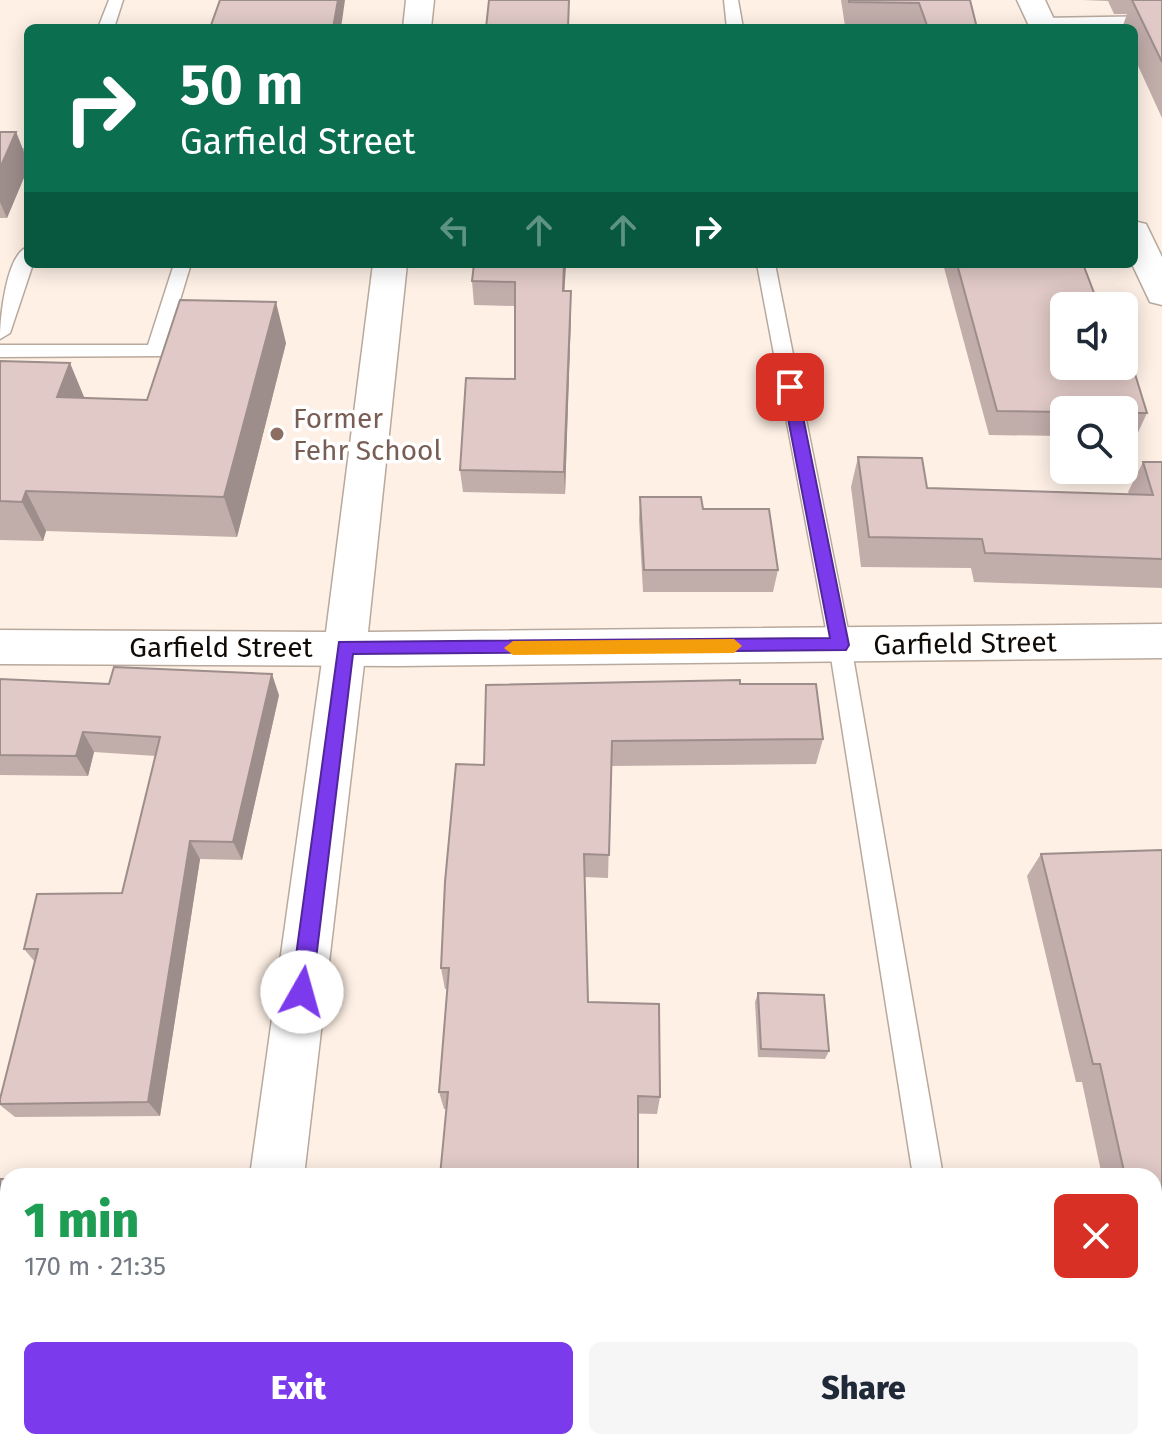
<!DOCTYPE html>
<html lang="en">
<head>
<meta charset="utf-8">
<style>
  :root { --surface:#fff; --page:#f6f6f7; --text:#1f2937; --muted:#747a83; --accent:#7c3aed }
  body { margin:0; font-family:"Fira Sans",sans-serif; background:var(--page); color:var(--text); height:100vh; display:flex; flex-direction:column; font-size:30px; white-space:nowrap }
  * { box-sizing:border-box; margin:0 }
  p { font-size:26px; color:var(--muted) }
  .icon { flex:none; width:44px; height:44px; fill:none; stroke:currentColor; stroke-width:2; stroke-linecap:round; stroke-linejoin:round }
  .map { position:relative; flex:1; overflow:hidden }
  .side { position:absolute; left:0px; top:1168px; width:1162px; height:282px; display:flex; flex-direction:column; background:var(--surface); border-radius:24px 24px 0 0; box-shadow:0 4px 20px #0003 }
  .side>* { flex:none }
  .hud { position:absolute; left:24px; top:24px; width:1114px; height:244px; border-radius:12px; box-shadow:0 4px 20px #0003; background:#0b6e4f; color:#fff; overflow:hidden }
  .buttons { position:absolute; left:1050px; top:292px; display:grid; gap:16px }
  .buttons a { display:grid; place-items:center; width:88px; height:88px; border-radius:12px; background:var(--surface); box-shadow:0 4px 20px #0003; font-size:40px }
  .pin { position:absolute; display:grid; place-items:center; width:68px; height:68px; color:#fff; margin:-34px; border-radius:16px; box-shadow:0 4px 12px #0006 }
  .me { position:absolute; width:88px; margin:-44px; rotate:7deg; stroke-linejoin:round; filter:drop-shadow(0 0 6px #0008) }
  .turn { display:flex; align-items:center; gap:28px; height:168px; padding:0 24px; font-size:36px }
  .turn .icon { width:104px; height:104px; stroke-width:2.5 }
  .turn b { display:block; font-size:56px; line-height:68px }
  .lanes { display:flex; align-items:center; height:76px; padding:0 24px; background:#0003; justify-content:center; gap:40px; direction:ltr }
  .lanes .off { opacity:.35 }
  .round { display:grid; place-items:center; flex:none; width:84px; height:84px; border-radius:12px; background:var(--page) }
  .overview { display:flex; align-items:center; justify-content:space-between; height:136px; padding:0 24px }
  h1 { font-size:48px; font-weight:800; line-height:60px; color:#1e9e55 }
  .action { display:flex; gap:16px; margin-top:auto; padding:16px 24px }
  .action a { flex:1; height:92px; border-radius:12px; background:var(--accent); color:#fff; font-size:32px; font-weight:800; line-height:92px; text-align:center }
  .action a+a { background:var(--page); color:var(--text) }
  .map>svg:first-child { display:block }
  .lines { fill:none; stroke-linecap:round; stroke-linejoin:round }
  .service-casing { stroke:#b9a99c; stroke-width:3 }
  .minor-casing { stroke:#b9a99c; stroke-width:3 }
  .tertiary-casing { stroke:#b9a99c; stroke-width:3 }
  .service { fill:#fff; fill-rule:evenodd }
  .minor { fill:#fff; fill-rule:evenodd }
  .tertiary { fill:#fff; fill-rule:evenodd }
  .wall { fill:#c1adaa }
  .shaded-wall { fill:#9d8d8b }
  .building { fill:#e0c9c6; stroke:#9d8d8b; stroke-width:2 }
  .route { fill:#7c3aed; stroke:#51269a; stroke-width:2 }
  .slow { fill:#f59e0b }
  .education-dot { fill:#8d6e63; stroke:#fff; stroke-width:3 }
  .labels { text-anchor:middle; stroke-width:7; stroke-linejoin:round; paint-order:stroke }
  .education-label { font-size:28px; fill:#785e54; stroke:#fff; text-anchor:start }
  .street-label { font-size:28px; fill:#110b07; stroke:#fff }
</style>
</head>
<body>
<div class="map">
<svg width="1162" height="1449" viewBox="0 0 1162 1449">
  <rect width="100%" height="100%" fill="#fef0e5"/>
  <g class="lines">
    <defs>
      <g id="service">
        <polygon points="109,0 123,0 114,28 98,28"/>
        <polygon points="724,0 738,0 743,28 727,28"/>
        <polygon points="1162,16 1162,26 1041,28 1033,23 1041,18"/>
        <polygon points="0,149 28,150 28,160 0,159"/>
        <path d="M28,247V264H33L10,333L0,339C0,319 6,253 28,247Z"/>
        <polygon points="174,264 190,267 163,356 0,357 0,345 148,345"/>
        <polygon points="757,264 775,264 851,645 943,1176 913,1176 829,645"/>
        <polygon points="950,1442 984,1442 985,1449 951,1449"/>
      </g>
      <g id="minor">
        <polygon points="1017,0 1045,0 1058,28 1030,28"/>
        <polygon points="1134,221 1146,224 1162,257 1162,305 1150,302 1132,264"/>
        <polygon points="345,630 360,635 366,647 304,1176 250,1176 324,647 330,635"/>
        <polygon points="216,1442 276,1442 275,1449 215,1449"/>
      </g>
      <g id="tertiary">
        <polygon points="406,0 434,0 431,28 403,28"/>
        <polygon points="373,264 407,264 368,632 1162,624 1162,658 398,666 0,664 0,630 326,632"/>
      </g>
    </defs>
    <!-- service casing -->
    <use href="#service" class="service-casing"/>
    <!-- minor casing -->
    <use href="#minor" class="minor-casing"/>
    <!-- tertiary casing -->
    <use href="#tertiary" class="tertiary-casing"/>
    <!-- service -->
    <use href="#service" class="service"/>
    <!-- minor -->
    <use href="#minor" class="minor"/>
    <!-- tertiary -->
    <use href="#tertiary" class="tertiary"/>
  </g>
  <!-- wall -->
  <g class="wall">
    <polygon points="841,0 970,0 977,28 845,26"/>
    <polygon points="1082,0 1162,0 1162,118 1134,57 1134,28 1122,28 1127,14 1114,14 1108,1"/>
    <polygon points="0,132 16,132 28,162 28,168 7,218 0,218"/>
    <polygon points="474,264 566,264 564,291 571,291 571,314 565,494 463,492 460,470 515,379 515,306 474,305 472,281"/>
    <polygon points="943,264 1083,264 1125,374 1147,413 1136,437 1124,437 1124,410 1064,410 1064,436 989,435"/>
    <polygon points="286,343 237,537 46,531 43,541 0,540 0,361 84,398 147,400"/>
    <polygon points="858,457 927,488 1129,494 1128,492 1143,462 1162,462 1162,588 974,582 971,568 861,567 851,487"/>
    <polygon points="640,497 703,509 778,570 773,592 643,592 639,520"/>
    <polygon points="0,679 279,695 242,860 200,859 160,1116 15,1117 0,1105 0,1099 35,962 24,949 122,893 156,756 94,752 88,776 0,775"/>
    <polygon points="740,684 823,739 816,764 611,766 608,878 585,877 588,1002 660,1097 657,1114 444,1109 439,1092 447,989 445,989 441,968 484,765"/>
    <polygon points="1162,850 1162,1221 1154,1221 1154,1176 1102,1176 1082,1082 1076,1082 1027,876 1041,854"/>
    <polygon points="758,993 829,1051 825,1059 758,1057 755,1002"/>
    <rect x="0" y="1179" width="8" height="255"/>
    <polygon points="1016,1442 1092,1442 1093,1449 1017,1449"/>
  </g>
  <!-- shaded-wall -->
  <g class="shaded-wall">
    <polygon points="338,0 345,0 341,28 333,28"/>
    <polygon points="16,132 28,162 28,168 7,218 0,202 0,168"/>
    <polygon points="564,264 566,264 563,314 563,291"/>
    <polygon points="571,291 571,314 565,494 564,472"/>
    <polygon points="276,302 286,343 237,537 224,497"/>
    <polygon points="70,363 87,404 57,397"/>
    <polygon points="26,491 46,531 43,541 22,502"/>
    <polygon points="272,674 279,695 242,860 233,842"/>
    <polygon points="83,732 94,752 88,776 76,756"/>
    <polygon points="190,841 200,859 160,1116 148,1102"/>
    <polygon points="8,1275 8,1307 1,1304"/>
  </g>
  <!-- building -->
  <g class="building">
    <polygon points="220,0 338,0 333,28 210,28"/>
    <polygon points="489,0 569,0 568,28 486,28"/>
    <polygon points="849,0 970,0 977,28 928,28 919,3 849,2"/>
    <polygon points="1132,0 1162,0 1162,62"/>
    <polygon points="0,132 16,132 0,168"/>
    <polygon points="474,264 564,264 563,291 571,291 564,472 460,470 466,378 515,379 515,282 472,281"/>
    <polygon points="957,264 1083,264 1099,306 1064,306 1064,366 1122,366 1125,374 1135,374 1147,413 1124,413 1124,410 1064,410 1064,412 997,411"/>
    <polygon points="180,300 276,302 224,497 26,491 22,502 0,501 0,361 70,363 57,397 147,400"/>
    <polygon points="858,457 922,458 927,488 1153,495 1143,462 1162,462 1162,559 985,553 982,539 869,537"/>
    <polygon points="640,497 701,497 703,509 769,509 778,570 644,570"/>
    <polygon points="114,667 272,674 233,842 190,841 148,1102 0,1104 0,1099 38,949 24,949 37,894 122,893 160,737 83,732 76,756 0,755 0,679 109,684"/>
    <polygon points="740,680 740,684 816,684 823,739 612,741 609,855 584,854 588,1002 659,1004 660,1097 638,1096 638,1176 440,1176 448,1092 439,1092 449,968 441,968 445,882 456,764 484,765 486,685"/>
    <polygon points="1162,850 1162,1207 1154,1207 1154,1176 1125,1176 1100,1064 1093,1064 1041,854"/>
    <polygon points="758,993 824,995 829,1051 761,1049"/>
    <polygon points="0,1179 8,1179 8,1275 1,1304 8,1303 8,1427 0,1427"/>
    <polygon points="1024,1442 1092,1442 1093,1449 1025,1449"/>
  </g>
  <!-- route -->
  <polygon class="route" points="790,382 797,387 849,645 846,650 353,654 312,992 309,999 302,1002 294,999 291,992 339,642 830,638 782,387"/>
  <!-- slow -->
  <polygon class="slow" points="734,639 742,646 734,653 513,655 504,648 513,641"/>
  <!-- markers -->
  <circle class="education-dot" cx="277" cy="434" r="8"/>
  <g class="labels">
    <!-- education labels -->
    <g class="education-label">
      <text x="293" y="428">Former<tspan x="293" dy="32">Fehr School</tspan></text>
    </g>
    <!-- street labels -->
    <g class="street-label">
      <text transform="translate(965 643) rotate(-1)" y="10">Garfield Street</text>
      <text x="221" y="657">Garfield Street</text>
    </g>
  </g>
</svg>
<div class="buttons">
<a><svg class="icon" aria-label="sound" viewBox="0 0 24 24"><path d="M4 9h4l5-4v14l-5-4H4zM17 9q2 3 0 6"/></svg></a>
<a><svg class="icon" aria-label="search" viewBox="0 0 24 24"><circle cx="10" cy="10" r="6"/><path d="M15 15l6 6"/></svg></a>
</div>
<div class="pin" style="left:790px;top:387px;background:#d93025"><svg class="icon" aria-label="arrive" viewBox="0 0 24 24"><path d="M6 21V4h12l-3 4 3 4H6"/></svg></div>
<svg class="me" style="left:302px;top:992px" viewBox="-20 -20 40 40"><circle r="19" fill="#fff"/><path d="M0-13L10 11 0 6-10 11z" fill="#7c3aed"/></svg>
<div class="hud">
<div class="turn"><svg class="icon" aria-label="right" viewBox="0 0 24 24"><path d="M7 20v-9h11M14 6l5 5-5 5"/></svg><div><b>50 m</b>Garfield Street</div></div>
<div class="lanes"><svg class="icon off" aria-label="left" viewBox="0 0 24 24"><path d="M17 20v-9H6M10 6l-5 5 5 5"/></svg><svg class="icon off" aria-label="ahead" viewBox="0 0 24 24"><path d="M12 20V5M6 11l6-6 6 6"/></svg><svg class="icon off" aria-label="ahead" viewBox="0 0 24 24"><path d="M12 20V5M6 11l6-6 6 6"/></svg><svg class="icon" aria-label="right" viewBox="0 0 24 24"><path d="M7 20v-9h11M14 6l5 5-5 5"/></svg></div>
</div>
<section class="side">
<div class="overview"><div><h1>1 min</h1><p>170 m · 21:35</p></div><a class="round" style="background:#d93025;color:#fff"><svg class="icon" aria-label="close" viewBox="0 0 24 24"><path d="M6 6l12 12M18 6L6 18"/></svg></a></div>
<div class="action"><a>Exit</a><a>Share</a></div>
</section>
</div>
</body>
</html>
